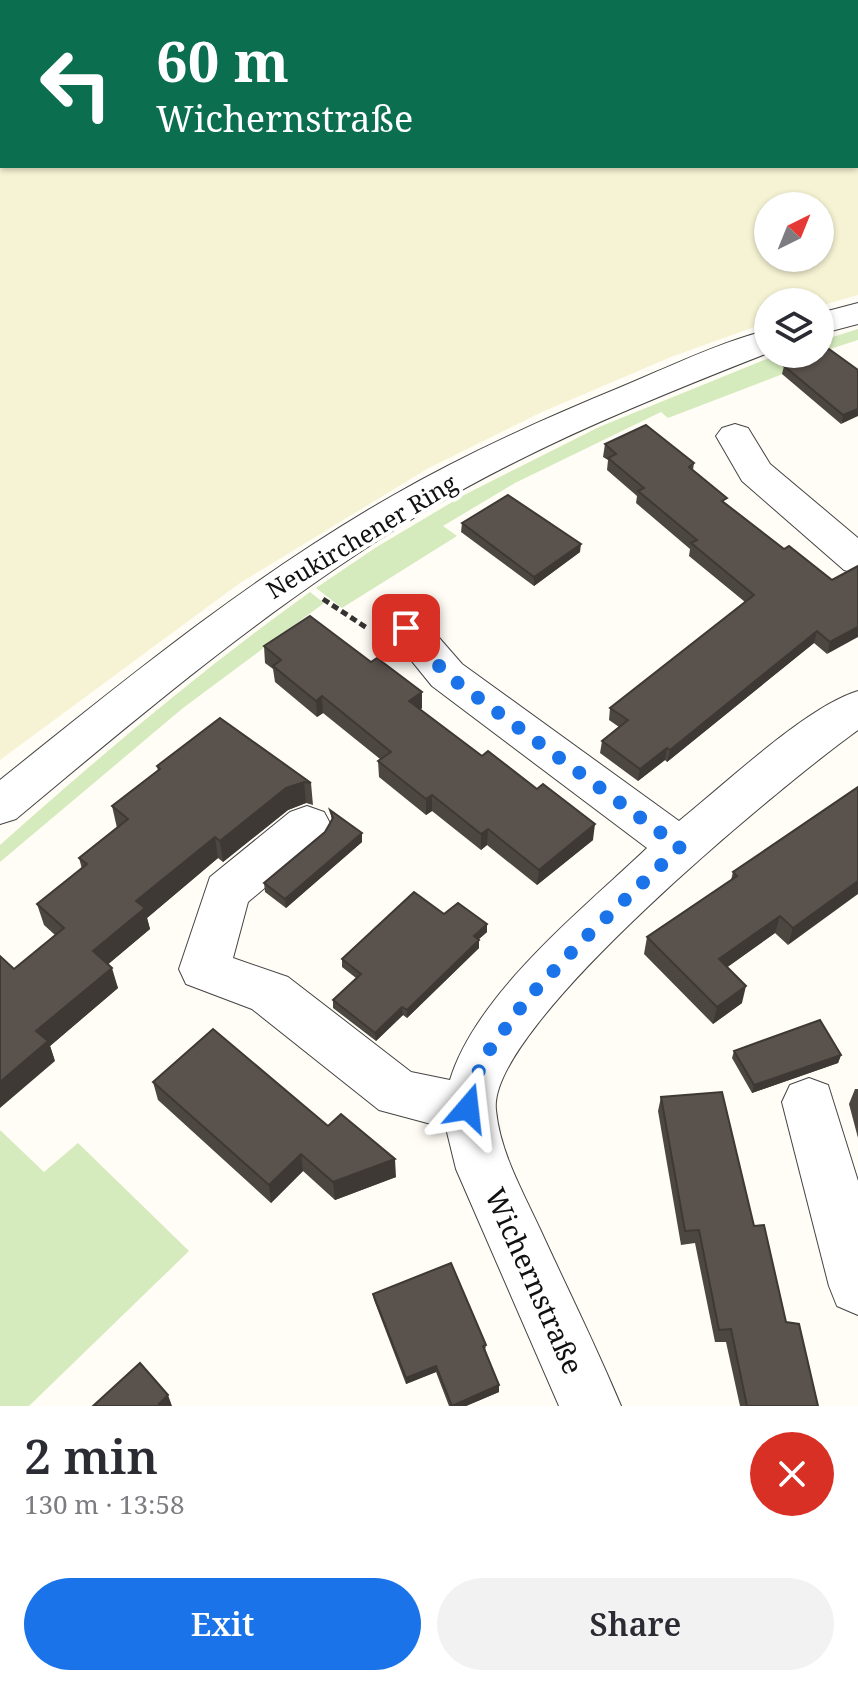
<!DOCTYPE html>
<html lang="en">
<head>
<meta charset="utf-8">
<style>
  :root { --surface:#fff; --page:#f2f2f3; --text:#2b2b33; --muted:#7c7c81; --accent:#1a73e8 }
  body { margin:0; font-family:"Noto Serif",serif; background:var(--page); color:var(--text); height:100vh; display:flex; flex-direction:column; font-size:30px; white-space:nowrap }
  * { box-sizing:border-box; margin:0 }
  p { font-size:26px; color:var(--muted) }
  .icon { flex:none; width:44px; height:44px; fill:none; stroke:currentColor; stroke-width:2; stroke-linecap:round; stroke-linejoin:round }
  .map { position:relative; height:1406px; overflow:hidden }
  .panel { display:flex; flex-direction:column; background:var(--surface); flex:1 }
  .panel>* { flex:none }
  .banner { position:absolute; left:0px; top:0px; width:858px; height:168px; box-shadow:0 2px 6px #0004; background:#0b6e4f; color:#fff; overflow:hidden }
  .needle { width:52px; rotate:43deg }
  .buttons { position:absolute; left:754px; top:192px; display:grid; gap:16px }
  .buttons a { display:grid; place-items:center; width:80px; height:80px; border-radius:50%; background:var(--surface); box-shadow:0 2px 6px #0004; font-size:40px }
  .pin { position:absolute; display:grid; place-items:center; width:68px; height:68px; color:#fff; margin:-34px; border-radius:16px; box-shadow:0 4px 12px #0006 }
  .me { position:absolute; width:88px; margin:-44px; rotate:17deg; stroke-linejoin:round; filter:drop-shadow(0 0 6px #0008) }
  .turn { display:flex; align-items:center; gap:28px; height:168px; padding:0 24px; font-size:36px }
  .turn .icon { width:104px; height:104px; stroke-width:2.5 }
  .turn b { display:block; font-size:56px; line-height:68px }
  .round { display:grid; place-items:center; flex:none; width:84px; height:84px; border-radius:42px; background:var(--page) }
  .summary { display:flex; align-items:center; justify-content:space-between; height:136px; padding:0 24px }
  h1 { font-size:48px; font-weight:600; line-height:60px }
  .button { display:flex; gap:16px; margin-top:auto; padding:16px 24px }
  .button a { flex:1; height:92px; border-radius:48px; background:var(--accent); color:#fff; font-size:32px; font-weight:600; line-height:92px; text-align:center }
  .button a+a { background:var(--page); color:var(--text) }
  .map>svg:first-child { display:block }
  .farmland { fill:#f6f3d4; fill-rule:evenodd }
  .green { fill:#d5ebbd }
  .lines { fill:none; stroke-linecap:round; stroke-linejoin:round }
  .minor-casing { stroke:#444; stroke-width:2 }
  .path { stroke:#333; stroke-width:5; stroke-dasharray:7 4; stroke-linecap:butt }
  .minor { fill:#fff; fill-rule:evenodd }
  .wall { fill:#4d4742 }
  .shaded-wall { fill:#3f3936 }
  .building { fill:#5a524d; stroke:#3f3936; stroke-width:2 }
  .route { stroke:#1a73e8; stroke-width:14; stroke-dasharray:0 25.2 }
  .labels { text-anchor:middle; stroke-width:8; stroke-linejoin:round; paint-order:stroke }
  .street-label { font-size:24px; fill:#111; stroke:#fff }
  .near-street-label { font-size:28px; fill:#111; stroke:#fff }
</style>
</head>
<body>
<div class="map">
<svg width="858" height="1406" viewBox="0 0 858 1406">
  <rect width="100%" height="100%" fill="#fffdf5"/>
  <!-- farmland -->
  <path class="farmland" d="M0,0H858V295L820,306V302H768V322L671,357L542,412L427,469L240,583L0,760ZM2,2H856V166H2ZM768,206H820V258H768Z"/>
  <!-- green -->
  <g class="green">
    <polygon points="858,329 858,340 821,352 827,357 668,418 661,412 515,483 443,526 457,536 342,608 316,588 375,548 464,495 599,427 779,354 820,354 820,341"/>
    <path d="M310,592L324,603L183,708L0,862V845C100,756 201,670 310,592Z"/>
    <polygon points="0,1130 44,1172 78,1143 189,1251 29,1406 0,1406"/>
  </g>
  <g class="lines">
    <defs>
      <g id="minor">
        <polygon points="858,303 858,324 820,334 820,313"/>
        <path d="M768,330V353C648,400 527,449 417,516C273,603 145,711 16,819L0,824V780C126,679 252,576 392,496C465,454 543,419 621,387C669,367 718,343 768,330Z"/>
        <polygon points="735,424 748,428 770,464 858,538 858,574 844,570 742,481 716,436 722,428"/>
        <path d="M406,613L421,617L462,664L679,821C724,785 807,706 858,691V730C787,781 486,1027 496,1110C500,1152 523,1192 540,1229C567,1288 596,1346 621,1406H559L456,1169L446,1128L379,1110L252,1009L186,984L179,969L210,877L290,812L307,806L324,812L331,825L324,838L248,902L233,958L288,977L411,1072L450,1080C476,994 583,909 647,848L432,686L385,628L391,617Z"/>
        <polygon points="809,1078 828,1085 858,1181 858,1315 837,1306 829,1286 782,1102 790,1085"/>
      </g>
    </defs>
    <!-- minor casing -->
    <use href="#minor" class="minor-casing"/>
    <!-- path -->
    <polyline class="path" points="323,599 367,628"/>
    <!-- minor -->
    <use href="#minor" class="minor"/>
  </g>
  <!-- wall -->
  <g class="wall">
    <polygon points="784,366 858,370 841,424 782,374"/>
    <polygon points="605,444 694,463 693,470 726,504 784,549 832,580 858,566 827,654 814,643 667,762 665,760 638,781 600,753 602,741 619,727 609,720 610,708 745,602 689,556 690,549 636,503 637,496 607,470 608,460 603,457"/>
    <polygon points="462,523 580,552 534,586 461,532"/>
    <polygon points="264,646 422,708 420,710 593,840 537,885 487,845 481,850 432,811 426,815 379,777 378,761 380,759 323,713 317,717 275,682 273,669 265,663"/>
    <polygon points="220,718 311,783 313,805 306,803 288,810 223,862 218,858 147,918 150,929 108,964 118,988 50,1046 55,1061 14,969 55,935 44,925 37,904 82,869 79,858 117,828 112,806 158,771 157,766"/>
    <polygon points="858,787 788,945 775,933 727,967 742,1003 713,1024 644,954 647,937 731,880 733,872"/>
    <polygon points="330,810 362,842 286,908 265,892 264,883 325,832 332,821"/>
    <polygon points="444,914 487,932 478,940 479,948 407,1018 403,1015 376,1041 333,1008 333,1000 356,978 342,967 342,959"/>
    <polygon points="734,1051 841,1055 838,1063 752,1093 732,1058"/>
    <polygon points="153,1082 328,1126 396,1177 335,1200 303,1171 271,1203 158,1100"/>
    <polygon points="855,1089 858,1089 858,1138 849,1104"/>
    <polygon points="661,1097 754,1226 786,1322 818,1406 740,1406 726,1342 715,1342 695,1243 681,1245 658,1111"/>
    <polygon points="373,1294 486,1345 485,1351 499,1392 466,1406 449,1406 436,1372 406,1384 374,1300"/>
  </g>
  <!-- shaded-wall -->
  <g class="shaded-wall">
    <polygon points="858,409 858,416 841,424 843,415"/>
    <polygon points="581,544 580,552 534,586 534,577"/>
    <polygon points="858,627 858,637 827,654 830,642"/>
    <polygon points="817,631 814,643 667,762 670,750"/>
    <polygon points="422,692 422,708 409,718 409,701"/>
    <polygon points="322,696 323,713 317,717 316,701"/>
    <polygon points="667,748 665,760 638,781 640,769"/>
    <polygon points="304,782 306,803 288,810 223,862 220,841 286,788"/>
    <polygon points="432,795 432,811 426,815 426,799"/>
    <polygon points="595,824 593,840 537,885 539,870"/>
    <polygon points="488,829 487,845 481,850 481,834"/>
    <polygon points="362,833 362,842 286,908 285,899"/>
    <polygon points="215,837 218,858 147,918 150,929 99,972 93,951 136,901"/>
    <polygon points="858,881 858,894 788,945 793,928"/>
    <polygon points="780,916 775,933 715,976 719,959"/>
    <polygon points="487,924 487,932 473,944 474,936"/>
    <polygon points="479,940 479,948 407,1018 407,1010"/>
    <polygon points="112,968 118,988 50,1046 55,1061 0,1108 0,1082 36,1031"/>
    <polygon points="746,986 742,1003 713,1024 717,1007"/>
    <polygon points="402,1007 403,1015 376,1041 375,1033"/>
    <polygon points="841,1055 838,1063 752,1093 754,1085"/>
    <polygon points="301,1154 303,1171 271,1203 269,1185"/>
    <polygon points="395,1159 396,1177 335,1200 333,1182"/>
    <polygon points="436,1366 436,1372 406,1384 406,1378"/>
    <polygon points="499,1385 499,1392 466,1406 452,1406"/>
    <polygon points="168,1395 172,1406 160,1406 159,1404"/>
  </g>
  <!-- building -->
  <g class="building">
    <polygon points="829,349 858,370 858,409 843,415 784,366 815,354 820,354 820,352"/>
    <polygon points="646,425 694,463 689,467 727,498 722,501 784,549 789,546 832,580 858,566 858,627 830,642 817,631 670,750 667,748 640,769 602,741 628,720 610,708 754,595 691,543 697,540 638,491 644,488 608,458 616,454 605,444"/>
    <polygon points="508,495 581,544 534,577 462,523"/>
    <polygon points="310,616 371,662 377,658 422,692 409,701 482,756 488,751 537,789 543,784 595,824 539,870 488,829 481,834 432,795 426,799 378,761 391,752 322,696 316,701 273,666 281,660 264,646"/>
    <polygon points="220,718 311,783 304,782 286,788 220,841 215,837 136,901 145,908 93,951 112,968 36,1031 48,1041 0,1082 0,956 14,969 64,928 37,904 87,864 79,858 128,819 112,806 160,769 157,766"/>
    <polygon points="858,787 858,881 793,928 780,916 719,959 746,986 717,1007 647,937 737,876 733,872"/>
    <polygon points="330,810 362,833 285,899 264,883 325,832 333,818"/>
    <polygon points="414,892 444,914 458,903 487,924 474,936 479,940 407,1010 402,1007 375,1033 333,1000 361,974 342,959"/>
    <polygon points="820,1020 841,1055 754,1085 734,1051"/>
    <polygon points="213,1029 328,1126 341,1114 395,1159 333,1182 301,1154 269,1185 153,1082"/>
    <polygon points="722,1092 754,1226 764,1225 786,1322 799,1324 818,1406 747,1406 731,1329 719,1330 699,1230 685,1231 661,1097"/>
    <polygon points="451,1263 486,1345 483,1346 499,1385 452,1406 436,1366 406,1378 373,1294"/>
    <polygon points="140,1363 168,1395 159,1404 161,1406 93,1406"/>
  </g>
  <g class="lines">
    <!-- route -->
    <polyline class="route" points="406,628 447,675 680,847 585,938 527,999 482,1060 468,1108"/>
  </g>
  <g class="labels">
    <!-- street labels -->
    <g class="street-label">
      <text transform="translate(362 537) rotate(-31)" y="8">Neukirchener Ring</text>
    </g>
    <!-- near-street labels -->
    <g class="near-street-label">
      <text transform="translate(534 1281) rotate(66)" y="10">Wichernstraße</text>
    </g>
  </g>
</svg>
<div class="buttons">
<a><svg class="needle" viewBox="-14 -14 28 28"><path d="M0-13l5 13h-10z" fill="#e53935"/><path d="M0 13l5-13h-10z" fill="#7c7c81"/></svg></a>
<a><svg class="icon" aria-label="layers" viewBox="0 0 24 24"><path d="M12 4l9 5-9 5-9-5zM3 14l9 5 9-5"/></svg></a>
</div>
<div class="pin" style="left:406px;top:628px;background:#d93025"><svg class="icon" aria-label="arrive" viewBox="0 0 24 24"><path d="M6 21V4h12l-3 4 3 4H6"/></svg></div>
<svg class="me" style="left:468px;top:1108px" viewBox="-20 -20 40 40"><path d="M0-17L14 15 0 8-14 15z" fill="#1a73e8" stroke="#fff" stroke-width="4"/></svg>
<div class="banner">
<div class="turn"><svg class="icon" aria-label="left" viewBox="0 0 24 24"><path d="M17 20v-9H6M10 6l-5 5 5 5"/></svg><div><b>60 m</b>Wichernstraße</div></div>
</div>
</div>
<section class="panel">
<div class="summary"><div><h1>2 min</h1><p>130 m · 13:58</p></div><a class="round" style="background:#d93025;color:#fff"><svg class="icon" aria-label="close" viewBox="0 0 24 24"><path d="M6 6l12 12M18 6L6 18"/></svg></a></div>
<div class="button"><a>Exit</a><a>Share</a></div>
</section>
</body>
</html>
